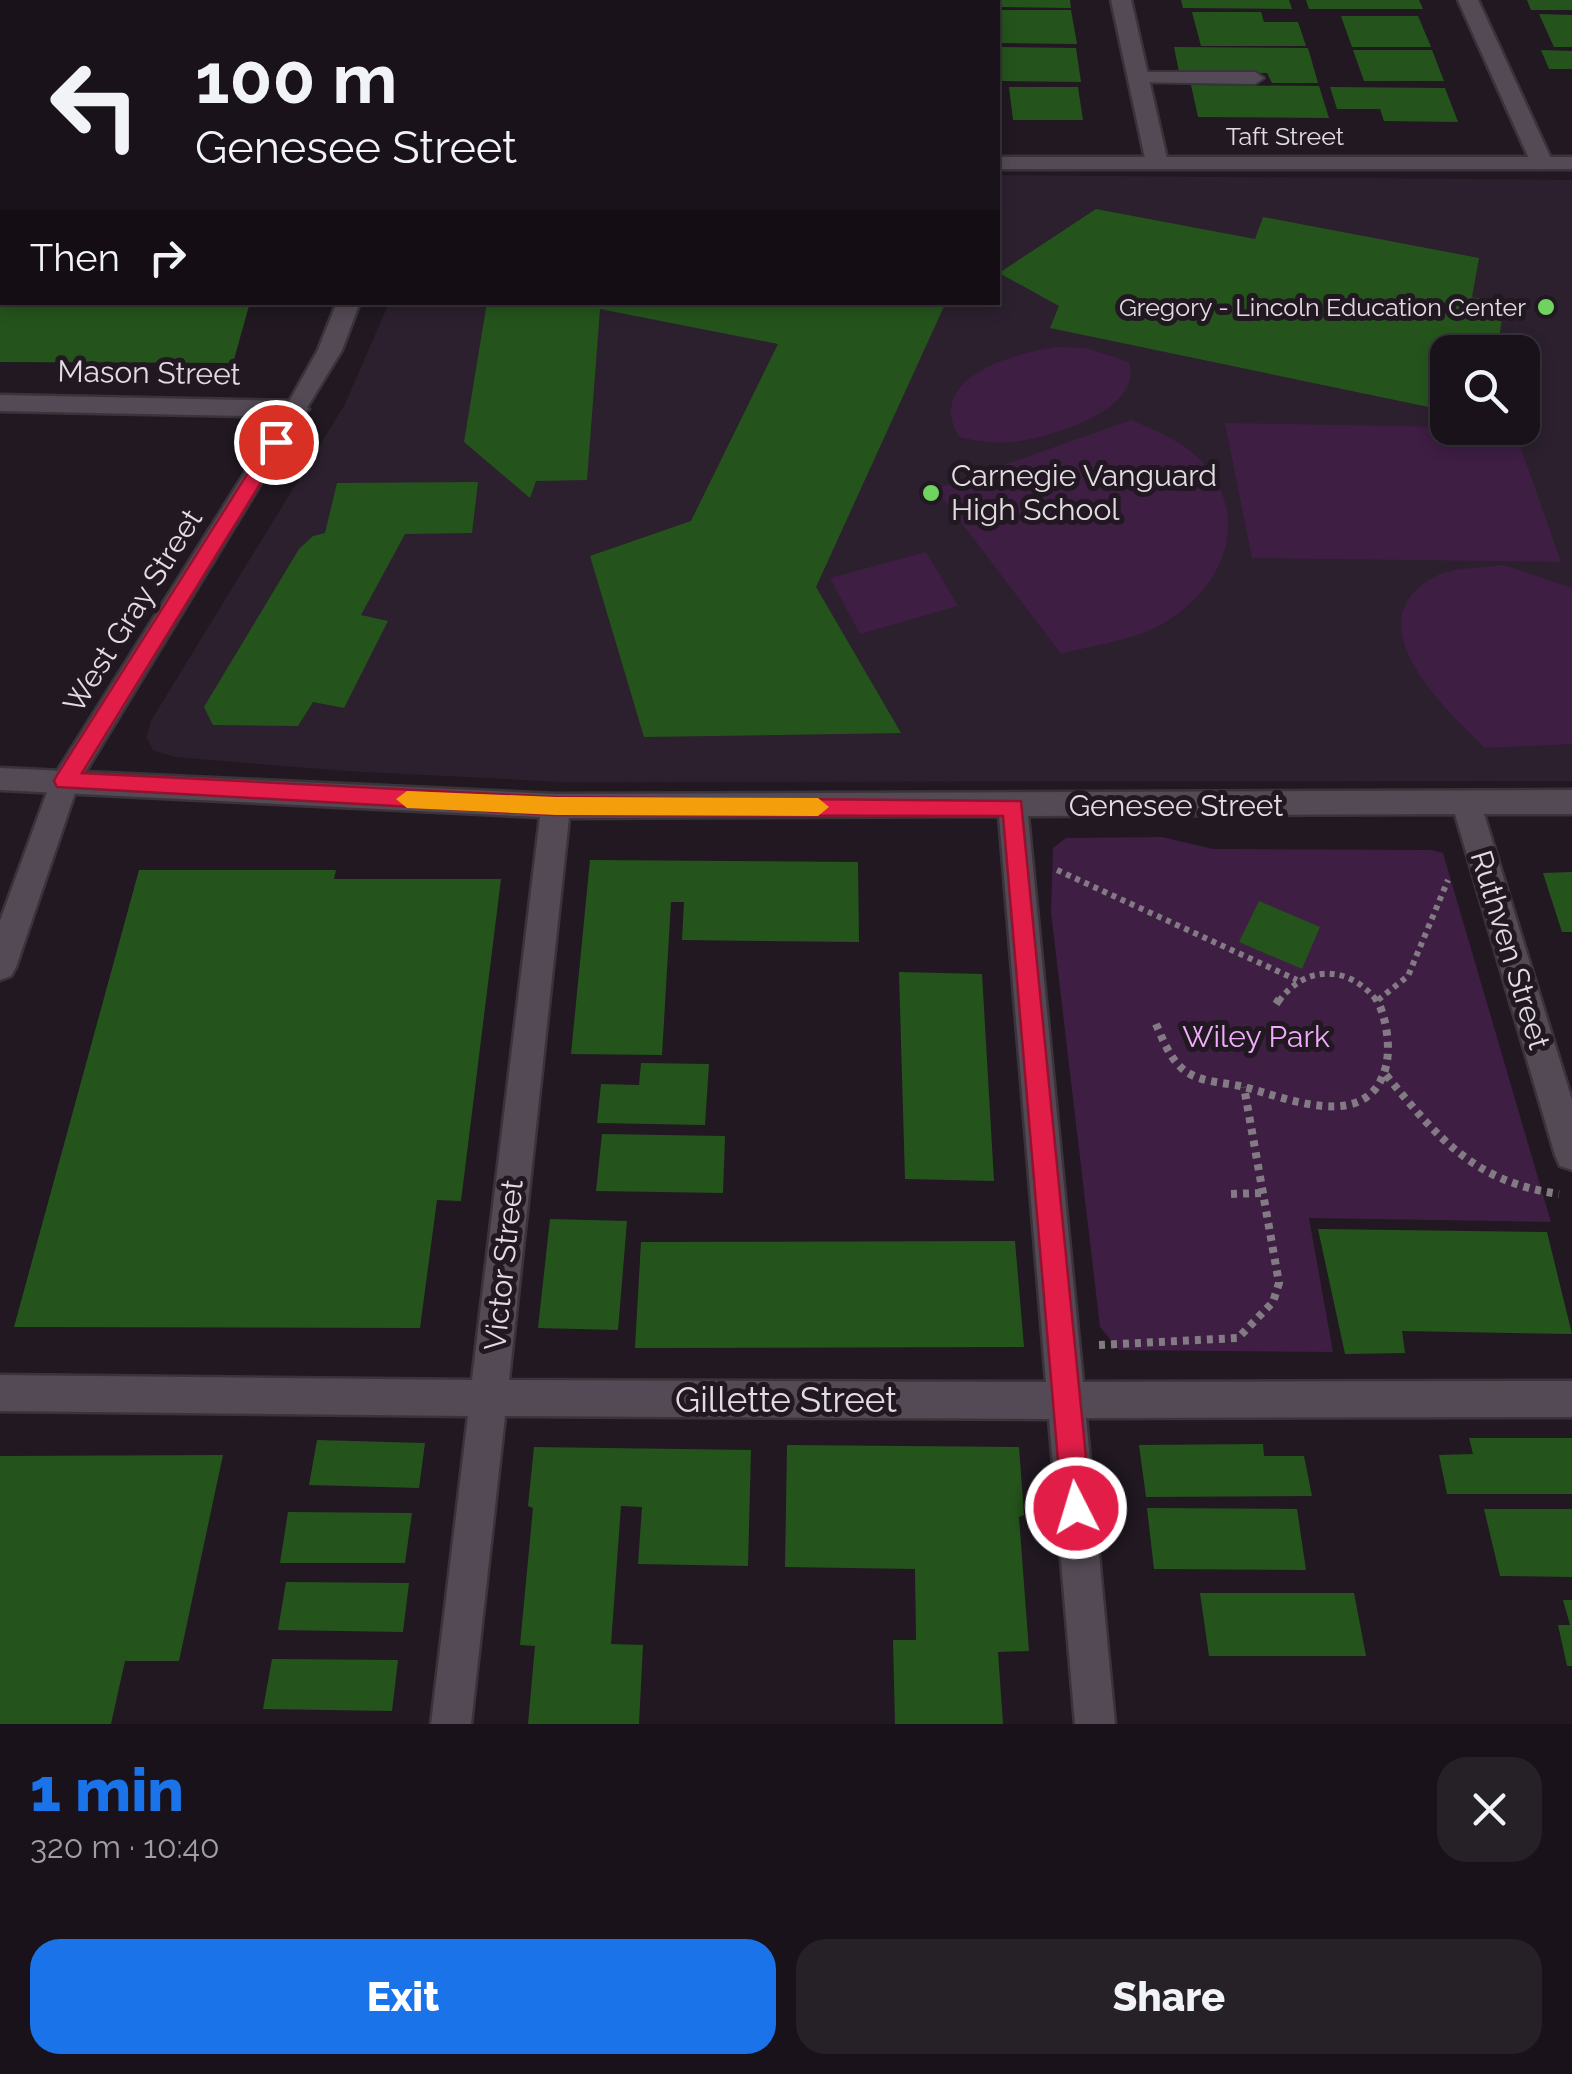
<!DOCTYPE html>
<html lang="en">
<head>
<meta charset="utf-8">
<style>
  :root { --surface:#19121a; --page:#262027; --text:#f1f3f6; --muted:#9f9ea2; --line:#373239; --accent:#1a73e8 }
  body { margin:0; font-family:Raleway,sans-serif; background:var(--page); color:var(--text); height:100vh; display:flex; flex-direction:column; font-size:38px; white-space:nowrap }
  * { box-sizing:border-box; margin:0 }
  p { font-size:32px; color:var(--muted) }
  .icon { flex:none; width:55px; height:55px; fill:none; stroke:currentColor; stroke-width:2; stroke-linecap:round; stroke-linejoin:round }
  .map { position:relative; height:1724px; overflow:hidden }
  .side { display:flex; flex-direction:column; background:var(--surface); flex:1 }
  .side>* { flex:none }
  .banner { position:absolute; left:0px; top:0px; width:1000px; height:305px; box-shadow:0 5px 15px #0003,0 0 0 2px var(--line); background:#19121a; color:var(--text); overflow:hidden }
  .tools { position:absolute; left:1430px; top:335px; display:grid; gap:20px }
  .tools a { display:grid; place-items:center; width:110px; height:110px; border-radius:20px; background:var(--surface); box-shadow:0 5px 15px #0003,0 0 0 2px var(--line); font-size:50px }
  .pin { position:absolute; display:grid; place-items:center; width:85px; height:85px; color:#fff; margin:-42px; border:5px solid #fff; border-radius:50%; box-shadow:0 2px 10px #0007 }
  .me { position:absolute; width:110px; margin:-55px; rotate:355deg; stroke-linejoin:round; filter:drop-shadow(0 0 8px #0008) }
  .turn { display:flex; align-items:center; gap:35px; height:210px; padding:0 30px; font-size:45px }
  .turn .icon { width:130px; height:130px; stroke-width:2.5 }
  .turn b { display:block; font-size:70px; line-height:85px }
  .then { display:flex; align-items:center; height:95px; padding:0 30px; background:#0003; gap:20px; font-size:38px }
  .round { display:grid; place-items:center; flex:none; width:105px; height:105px; border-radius:30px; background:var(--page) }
  .summary { display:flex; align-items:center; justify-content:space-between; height:170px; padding:0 30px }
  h1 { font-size:60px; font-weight:800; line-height:75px; color:var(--accent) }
  .primary-button { display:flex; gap:20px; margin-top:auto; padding:20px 30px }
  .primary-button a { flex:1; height:115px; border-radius:30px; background:var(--accent); color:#fff; font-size:40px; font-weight:800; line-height:115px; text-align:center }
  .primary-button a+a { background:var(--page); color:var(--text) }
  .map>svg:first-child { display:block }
  .built { fill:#2c202e; fill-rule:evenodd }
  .green { fill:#3e1e43 }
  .building { fill:#24541c }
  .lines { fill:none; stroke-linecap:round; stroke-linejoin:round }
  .lane-casing { stroke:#3a343a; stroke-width:4 }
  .street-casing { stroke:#3a343a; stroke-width:5 }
  .secondary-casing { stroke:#3a343a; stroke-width:5 }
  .path-far1 { stroke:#827b83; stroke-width:6; stroke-dasharray:5 5; stroke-linecap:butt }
  .path { stroke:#827b83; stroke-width:8; stroke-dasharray:6 6; stroke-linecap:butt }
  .lane { fill:#544a55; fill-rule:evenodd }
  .street { fill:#544a55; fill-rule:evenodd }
  .secondary { fill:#544a55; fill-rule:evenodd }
  .route { fill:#e11d48; stroke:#92132f; stroke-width:2.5 }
  .slow { fill:#f59e0b }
  .poi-dot { fill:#70d35f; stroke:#211822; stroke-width:4 }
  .labels { text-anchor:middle; stroke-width:10; stroke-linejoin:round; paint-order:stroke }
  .far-street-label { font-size:25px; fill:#e2dce2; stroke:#211822 }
  .far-poi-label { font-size:25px; fill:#e2dce2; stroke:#211822; text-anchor:end }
  .street-label { font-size:30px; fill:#e2dce2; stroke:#211822 }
  .poi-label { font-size:30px; fill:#e2dce2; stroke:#211822; text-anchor:start }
  .park-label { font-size:30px; fill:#f1abfb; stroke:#211822 }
  .near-street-label { font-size:35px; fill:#e2dce2; stroke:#211822 }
</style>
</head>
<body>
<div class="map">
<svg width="1572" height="1724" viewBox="0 0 1572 1724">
  <rect width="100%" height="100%" fill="#211822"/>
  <!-- built -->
  <path class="built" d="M998,175L1572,180V781L564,782L346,771L175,757L153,750L146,737L152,719L345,404L389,303L998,302ZM1448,352H1522V428H1448Z"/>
  <!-- green -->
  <g class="green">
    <path d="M1056,347L1086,348L1129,362C1145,410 1049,438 1013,442C994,444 977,441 959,437C924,378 1012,354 1056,347Z"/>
    <path d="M1131,420C1159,432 1190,444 1208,469C1251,526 1220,590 1164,623C1136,640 1093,645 1061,654L936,489Z"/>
    <polygon points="1225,423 1514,428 1561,562 1252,558"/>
    <polygon points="926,552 958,606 860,634 830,578"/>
    <path d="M1504,565L1572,588V744L1485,748C1445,709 1350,621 1436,576C1454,567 1484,568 1504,565Z"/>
    <polygon points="1162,837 1213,849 1431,850 1443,853 1551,1222 1309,1218 1333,1352 1119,1350 1100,1327 1051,912 1053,848 1066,838"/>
  </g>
  <!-- building -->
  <g class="building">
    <polygon points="998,0 1070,0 1071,8 998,7"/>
    <polygon points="1181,0 1289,0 1292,9 1183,8"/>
    <polygon points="1306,0 1419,0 1423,9 1309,9"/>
    <polygon points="1527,0 1572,0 1572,10 1531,10"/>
    <polygon points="998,10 1071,10 1077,44 998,43"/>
    <polygon points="1192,12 1261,12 1264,22 1298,22 1306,46 1201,46"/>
    <polygon points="1539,14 1572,15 1572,47 1554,47"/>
    <polygon points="1341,16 1418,16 1431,47 1352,47"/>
    <polygon points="999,47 1076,48 1081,82 1002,81"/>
    <polygon points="1174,47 1308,48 1318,83 1272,83 1267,73 1179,72"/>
    <polygon points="1353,50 1432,50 1444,81 1364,81"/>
    <polygon points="1541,50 1572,51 1572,69 1549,69"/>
    <polygon points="1191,85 1319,86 1329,118 1198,117"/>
    <polygon points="1009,87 1078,87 1083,120 1013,120"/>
    <polygon points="1330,87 1445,88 1458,122 1384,121 1380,109 1337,109"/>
    <polygon points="1096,209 1255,239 1263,217 1479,258 1472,297 1504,304 1497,352 1448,352 1448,411 1050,328 1059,306 999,273"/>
    <polygon points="0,302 250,302 233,363 0,362"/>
    <polygon points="487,302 946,302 816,587 901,733 644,737 590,556 691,521 778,344 600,309 587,480 536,481 530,498 464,442"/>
    <polygon points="478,482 472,533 405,534 361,615 388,621 344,708 313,702 298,726 213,725 204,707 299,549 313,536 325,533 337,483"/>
    <polygon points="590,860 858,862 859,942 682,940 684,902 671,902 662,1055 571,1054"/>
    <polygon points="139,870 336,870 334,879 501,879 461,1201 437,1200 420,1328 14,1327"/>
    <polygon points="1572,872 1572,932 1562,932 1543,873"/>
    <polygon points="1259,901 1320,927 1302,969 1239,942"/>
    <polygon points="899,972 982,974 994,1181 905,1179"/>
    <polygon points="641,1063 709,1064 705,1125 597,1123 601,1084 639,1085"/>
    <polygon points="602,1134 725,1136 723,1193 596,1191"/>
    <polygon points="550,1219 627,1221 618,1330 538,1328"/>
    <polygon points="1318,1229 1547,1232 1572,1334 1402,1331 1405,1353 1345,1354"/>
    <polygon points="1015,1241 1024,1347 635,1348 641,1242"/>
    <polygon points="1469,1438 1572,1438 1572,1494 1447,1494 1439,1455 1473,1454"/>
    <polygon points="317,1440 425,1443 419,1488 309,1485"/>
    <polygon points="1263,1444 1264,1456 1304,1456 1312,1496 1146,1497 1139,1445"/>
    <polygon points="787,1445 1019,1447 1024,1515 1019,1517 1029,1651 998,1652 1003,1724 895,1724 893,1640 916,1640 915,1569 785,1567"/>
    <polygon points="534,1447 751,1450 748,1566 638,1564 642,1507 621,1506 611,1644 643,1645 639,1724 528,1724 535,1646 520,1645 533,1508 528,1506"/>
    <polygon points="223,1455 179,1661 125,1661 111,1724 0,1724 0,1456"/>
    <polygon points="1147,1508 1297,1509 1306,1570 1154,1569"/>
    <polygon points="1484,1509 1572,1509 1572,1577 1500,1576"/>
    <polygon points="288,1512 412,1513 405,1563 280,1563"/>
    <polygon points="286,1582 409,1583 403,1632 278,1630"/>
    <polygon points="1200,1593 1354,1593 1366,1656 1209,1656"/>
    <polygon points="1563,1600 1572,1600 1572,1666 1567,1666 1558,1625 1570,1625"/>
    <polygon points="272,1659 398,1660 392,1711 263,1709"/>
  </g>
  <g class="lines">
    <defs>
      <polygon id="lane" points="1138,72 1255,72 1264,78 1255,84 1131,82 1129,78"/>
      <g id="street">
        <polygon points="770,0 790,0 790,2 771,2"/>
        <polygon points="1111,0 1131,0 1168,163 1164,167 1150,167 1146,163"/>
        <polygon points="1458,0 1478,0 1553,163 1549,167 1542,169 1531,163"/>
        <polygon points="2,12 2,27 0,28 0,13"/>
        <polygon points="0,395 297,401 309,409 297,417 0,411"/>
        <path d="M0,768L556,794L1572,790V814H1484L1572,1100V1170L1560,1166L1555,1155L1455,814L1028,816L1083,1382L1572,1381V1417L1086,1418L1115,1724H1075L1049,1419L505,1416L471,1724H431L468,1416L0,1411V1375L472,1380L540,817L0,790ZM999,816L1046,1382L509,1380L569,818Z"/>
      </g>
      <g id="secondary">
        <polygon points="412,0 432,0 432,2 413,2"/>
        <rect x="0" y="133" width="2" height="12"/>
        <rect x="998" y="157" width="574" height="12"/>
        <polygon points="337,302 360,302 342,350 78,784 16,967 11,976 0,980 0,921 51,781 285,409 318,350"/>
      </g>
    </defs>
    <!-- lane casing -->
    <use href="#lane" class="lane-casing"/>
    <!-- street casing -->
    <use href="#street" class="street-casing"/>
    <!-- secondary casing -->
    <use href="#secondary" class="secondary-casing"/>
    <!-- path-far1 -->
    <g class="path-far1">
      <polyline points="1057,870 1297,980"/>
      <polyline points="1378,1000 1408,976 1448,880"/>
      <path d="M1279,1001C1306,964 1349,965 1377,1001"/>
    </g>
    <!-- path -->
    <g class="path">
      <polyline points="1276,1004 1280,998"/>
      <path d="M1156,1024C1163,1040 1170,1059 1184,1070C1200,1083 1225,1082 1244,1087C1287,1098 1369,1134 1386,1066C1391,1046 1386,1016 1376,998"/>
      <path d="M1386,1075C1438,1138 1474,1182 1559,1194"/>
      <polyline points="1231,1194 1262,1193"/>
      <polyline points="1099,1345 1238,1338 1273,1302 1279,1283 1244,1087"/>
    </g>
    <!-- lane -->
    <use href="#lane" class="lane"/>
    <!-- street -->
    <use href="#street" class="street"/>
    <!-- secondary -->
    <use href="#secondary" class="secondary"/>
  </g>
  <!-- route -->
  <polygon class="route" points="276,436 286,442 82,773 556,797 1021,801 1091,1508 1087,1518 1076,1522 1066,1518 1062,1508 1003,816 556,815 57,787 54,781 57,775 270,438"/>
  <!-- slow -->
  <polygon class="slow" points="407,791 556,797 818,798 829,807 818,816 556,815 407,808 396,799"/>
  <!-- markers -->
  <g class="poi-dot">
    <circle cx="1546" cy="307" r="10"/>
    <circle cx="931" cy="493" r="10"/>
  </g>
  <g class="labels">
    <!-- far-street labels -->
    <g class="far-street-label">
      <text x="1285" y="145">Taft Street</text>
    </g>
    <!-- far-poi labels -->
    <g class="far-poi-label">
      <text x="1526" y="316">Gregory - Lincoln Education Center</text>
    </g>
    <!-- street labels -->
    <g class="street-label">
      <text transform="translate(149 373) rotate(1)" y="10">Mason Street</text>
      <text transform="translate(133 611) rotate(-58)" y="10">West Gray Street</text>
      <text x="1176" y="816">Genesee Street</text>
      <text transform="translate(1510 950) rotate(73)" y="10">Ruthven Street</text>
      <text transform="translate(504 1265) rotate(-84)" y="10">Victor Street</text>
    </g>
    <!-- poi labels -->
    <g class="poi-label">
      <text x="951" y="486">Carnegie Vanguard<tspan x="951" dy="34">High School</tspan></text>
    </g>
    <!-- park labels -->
    <g class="park-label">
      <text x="1256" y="1047">Wiley Park</text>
    </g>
    <!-- near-street labels -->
    <g class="near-street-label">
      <text x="786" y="1412">Gillette Street</text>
    </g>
  </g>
</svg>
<div class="tools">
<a><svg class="icon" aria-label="search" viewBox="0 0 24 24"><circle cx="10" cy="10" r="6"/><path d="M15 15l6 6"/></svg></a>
</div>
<div class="pin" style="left:276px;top:442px;background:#d93025"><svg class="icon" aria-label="arrive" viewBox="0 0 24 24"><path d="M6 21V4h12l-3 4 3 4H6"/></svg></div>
<svg class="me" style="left:1076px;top:1508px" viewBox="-20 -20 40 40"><circle r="17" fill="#e11d48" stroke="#fff" stroke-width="3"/><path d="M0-11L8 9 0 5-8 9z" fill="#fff"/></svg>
<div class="banner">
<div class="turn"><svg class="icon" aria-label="left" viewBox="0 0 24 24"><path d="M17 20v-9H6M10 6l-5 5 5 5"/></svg><div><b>100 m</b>Genesee Street</div></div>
<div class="then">Then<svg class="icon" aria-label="right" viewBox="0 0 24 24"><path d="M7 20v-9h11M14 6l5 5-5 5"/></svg></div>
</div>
</div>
<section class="side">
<div class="summary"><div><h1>1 min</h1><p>320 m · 10:40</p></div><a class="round"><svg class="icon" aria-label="close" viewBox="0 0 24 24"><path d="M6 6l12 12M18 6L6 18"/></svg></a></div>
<div class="primary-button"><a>Exit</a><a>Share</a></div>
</section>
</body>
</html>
